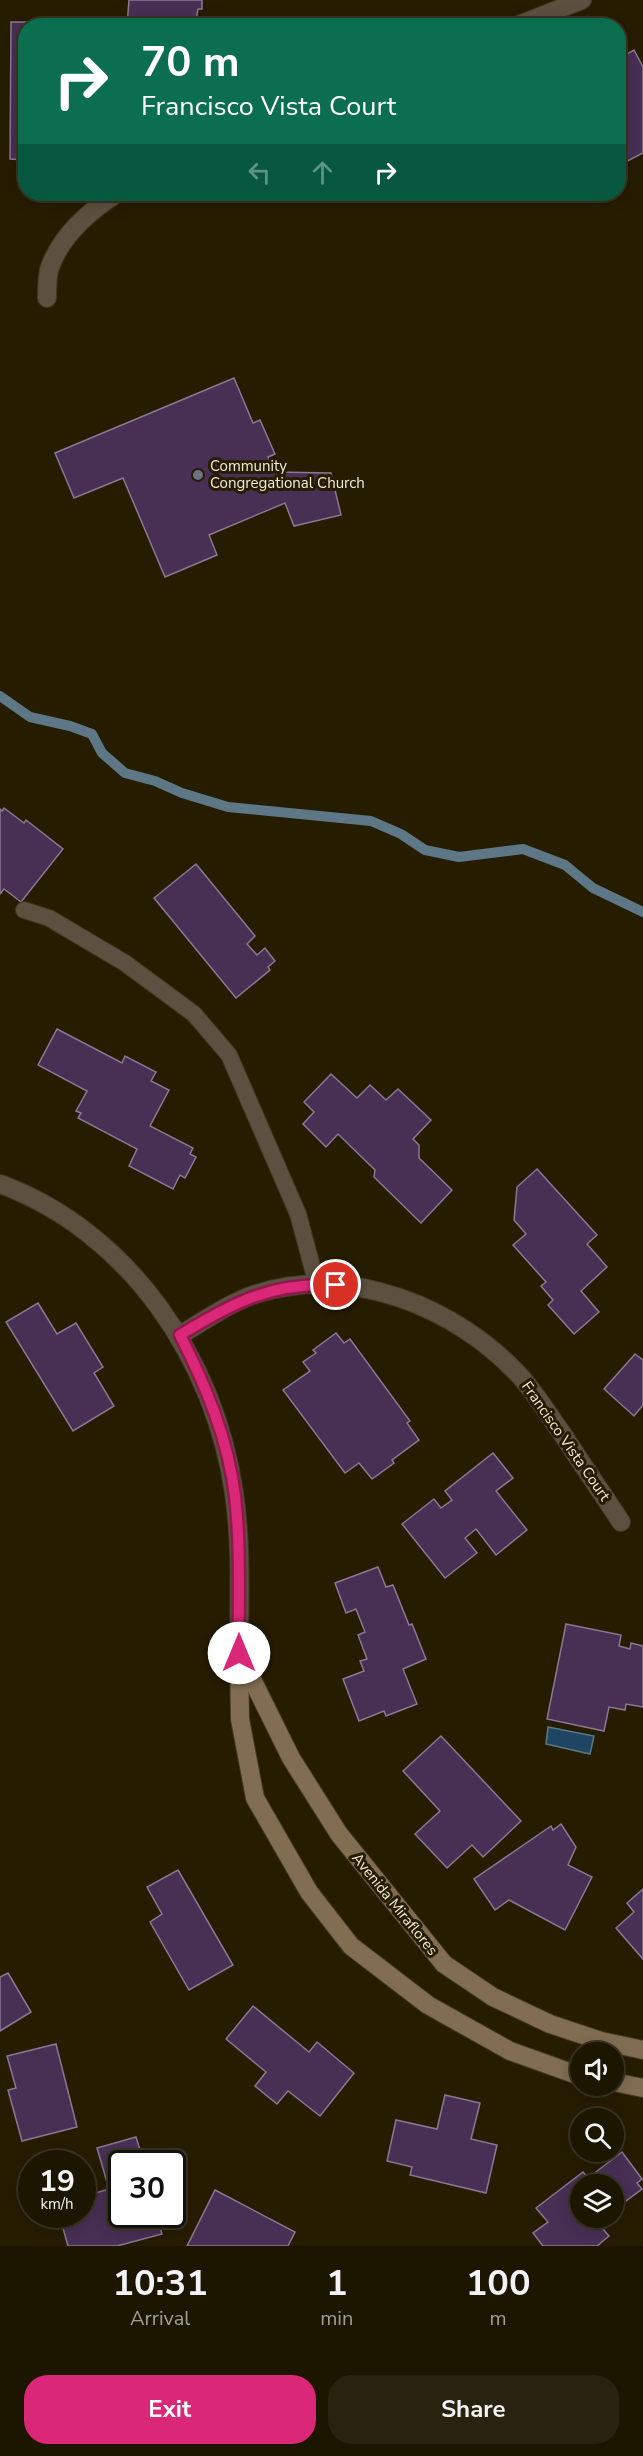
<!DOCTYPE html>
<html lang="en">
<head>
<meta charset="utf-8">
<style>
  :root { --surface:#1c1500; --page:#29220f; --text:#f1f3f6; --muted:#a09f99; --line:#3a3422; --accent:#db2777 }
  body { margin:0; font-family:"Nunito Sans",sans-serif; background:var(--page); color:var(--text); height:100vh; display:flex; flex-direction:column; font-size:22px; white-space:nowrap }
  * { box-sizing:border-box; margin:0 }
  p { font-size:20px; color:var(--muted) }
  .icon { flex:none; width:33px; height:33px; fill:none; stroke:currentColor; stroke-width:2; stroke-linecap:round; stroke-linejoin:round }
  .map { position:relative; height:2246px; overflow:hidden }
  .details { display:flex; flex-direction:column; background:var(--surface); flex:1 }
  .details>* { flex:none }
  .hud { position:absolute; left:18px; top:18px; width:608px; height:183px; border-radius:24px; box-shadow:0 3px 15px #0003,0 0 0 2px var(--line); background:#0b6e4f; color:#fff; overflow:hidden }
  .controls { position:absolute; left:570px; top:2042px; display:grid; gap:12px }
  .controls a { display:grid; place-items:center; width:54px; height:54px; border-radius:50%; background:var(--surface); box-shadow:0 3px 15px #0003,0 0 0 2px var(--line); font-size:30px }
  .speed { position:absolute; left:18px; top:2150px; display:flex; gap:12px; font-size:30px; font-weight:700; text-align:center }
  .speed>* { display:grid; place-content:center; width:78px; height:78px; border-radius:50%; background:var(--surface); box-shadow:0 3px 15px #0003,0 0 0 2px var(--line); line-height:1 }
  .speed small { font-size:15px; font-weight:400 }
  .speed .limit { border:3px solid #111; border-radius:9px; background:#fff; color:#111 }
  .pin { position:absolute; display:grid; place-items:center; width:51px; height:51px; color:#fff; margin:-26px; border:3px solid #fff; border-radius:50%; box-shadow:0 2px 6px #0007 }
  .me { position:absolute; width:66px; margin:-33px; rotate:0deg; stroke-linejoin:round; filter:drop-shadow(0 0 4px #0008) }
  .turn { display:flex; align-items:center; gap:21px; height:126px; padding:0 24px; font-size:27px }
  .turn .icon { width:78px; height:78px; stroke-width:2.5 }
  .turn b { display:block; font-size:42px; line-height:51px }
  .lanes { display:flex; align-items:center; height:57px; padding:0 24px; background:#0003; justify-content:center; gap:30px; direction:ltr }
  .lanes .off { opacity:.35 }
  .eta { display:flex; justify-content:space-evenly; align-items:center; height:102px; text-align:center }
  .eta b { font-size:36px; font-weight:700; line-height:42px }
  .action { display:flex; gap:12px; margin-top:auto; padding:12px 24px }
  .action a { flex:1; height:69px; border-radius:24px; background:var(--accent); color:#fff; font-size:24px; font-weight:700; line-height:69px; text-align:center }
  .action a+a { background:var(--page); color:var(--text) }
  .map>svg:first-child { display:block }
  .water { fill:#1e4663; stroke:#5d7786; stroke-width:1.5 }
  .lines { fill:none; stroke-linecap:round; stroke-linejoin:round }
  .stream { stroke:#5d7786; stroke-width:10 }
  .building { fill:#483054; stroke:#8a7794; stroke-width:1.5; fill-rule:evenodd }
  .lane-casing { stroke:#42391e; stroke-width:18 }
  .street-casing { stroke:#42391e; stroke-width:20 }
  .secondary-casing { stroke:#42391e; stroke-width:20 }
  .lane { stroke:#5c5040; stroke-width:16 }
  .street { stroke:#5c5040; stroke-width:18 }
  .secondary { stroke:#806d52; stroke-width:18 }
  .route-casing { stroke:#8e194d; stroke-width:15 }
  .route { stroke:#db2777; stroke-width:10 }
  .worship-dot { fill:#6b7280; stroke:#261c00; stroke-width:2 }
  .labels { text-anchor:middle; stroke-width:6; stroke-linejoin:round; paint-order:stroke }
  .poi-label { font-size:15px; fill:#f0ead8; stroke:#261c00; text-anchor:start }
  .street-label { font-size:15px; fill:#f0ead8; stroke:#261c00 }
</style>
</head>
<body>
<div class="map">
<svg width="643" height="2246" viewBox="0 0 643 2246">
  <rect width="100%" height="100%" fill="#261c00"/>
  <!-- water -->
  <polygon class="water" points="548,1727 594,1736 590,1754 546,1744"/>
  <g class="lines">
    <!-- stream -->
    <polyline class="stream" points="0,696 30,717 70,726 92,734 102,753 125,773 155,781 182,793 228,807 371,821 401,834 425,850 459,857 523,849 565,865 593,888 643,912"/>
  </g>
  <!-- building -->
  <g class="building">
    <polygon points="129,0 202,0 202,9 198,9 196,20 185,20 185,26 127,26"/>
    <polygon points="11,22 66,22 66,26 26,26 26,160 10,159"/>
    <polygon points="634,50 643,67 643,153 618,166 618,59"/>
    <polygon points="389,194 439,194 389,199"/>
    <polygon points="234,378 253,423 260,420 275,454 268,457 275,472 331,473 341,515 294,526 285,503 209,535 217,555 165,577 123,478 74,498 55,453"/>
    <polygon points="4,808 24,823 26,820 63,849 21,902 4,889 0,894 0,809 2,811"/>
    <polygon points="196,864 255,936 247,944 257,955 265,948 275,961 268,967 270,970 236,998 154,898"/>
    <polygon points="57,1029 122,1063 125,1056 156,1072 151,1081 169,1090 150,1126 193,1148 190,1154 196,1157 185,1178 180,1175 173,1189 129,1166 137,1149 78,1118 81,1113 76,1111 87,1091 38,1065"/>
    <polygon points="331,1074 357,1098 370,1085 386,1100 398,1089 431,1120 413,1139 419,1145 419,1158 452,1190 421,1223 374,1177 375,1170 338,1134 326,1147 303,1124 314,1112 304,1102"/>
    <polygon points="537,1169 597,1235 587,1244 607,1267 581,1291 599,1312 574,1334 548,1305 553,1300 541,1286 546,1282 513,1245 526,1234 514,1220 517,1187"/>
    <polygon points="38,1303 57,1334 76,1323 103,1367 94,1373 114,1406 73,1431 6,1322"/>
    <polygon points="336,1333 344,1343 350,1339 410,1421 407,1423 419,1440 392,1460 394,1463 372,1479 359,1463 345,1473 283,1390 310,1371 303,1362 316,1353 313,1350"/>
    <polygon points="635,1354 643,1360 643,1405 634,1416 604,1389"/>
    <polygon points="493,1453 513,1478 496,1491 527,1530 496,1555 476,1529 465,1538 477,1553 445,1578 402,1524 434,1499 441,1508 452,1500 445,1491"/>
    <polygon points="378,1567 386,1587 393,1585 409,1625 412,1624 426,1659 403,1669 417,1704 386,1716 384,1711 359,1721 343,1679 364,1671 360,1661 367,1659 358,1635 365,1632 356,1609 346,1613 335,1583"/>
    <polygon points="566,1624 621,1635 619,1646 630,1649 631,1643 643,1646 643,1707 626,1704 625,1710 609,1707 604,1731 547,1719"/>
    <polygon points="441,1736 521,1821 483,1857 472,1845 447,1868 415,1834 440,1811 403,1771"/>
    <polygon points="561,1824 576,1847 568,1865 592,1877 565,1930 509,1900 495,1910 474,1879 551,1826 553,1830"/>
    <polygon points="178,1870 233,1965 189,1990 150,1922 162,1914 147,1887"/>
    <polygon points="643,1889 643,1959 616,1928 634,1912 627,1903"/>
    <polygon points="8,1973 31,2012 0,2031 0,1977"/>
    <polygon points="253,2006 309,2052 317,2042 354,2073 320,2116 288,2091 277,2104 255,2086 266,2072 226,2039"/>
    <polygon points="56,2044 77,2127 22,2141 8,2090 16,2088 7,2056"/>
    <polygon points="445,2095 480,2103 471,2139 497,2145 486,2193 410,2175 412,2167 387,2161 396,2120 437,2129"/>
    <polygon points="136,2137 144,2163 122,2163 122,2214 156,2214 162,2234 117,2246 68,2246 59,2214 82,2214 82,2197 109,2189 97,2148"/>
    <path d="M622,2152L642,2179L637,2183L642,2189L614,2210L619,2216L603,2229L609,2236L597,2246H543L533,2233L548,2222L536,2208L583,2172L588,2178ZM580,2184H614V2217H580Z"/>
    <polygon points="215,2190 295,2232 288,2246 187,2246"/>
  </g>
  <g class="lines">
    <defs>
      <polyline id="lane" points="24,910 49,918 125,963 194,1014 229,1055 298,1214 317,1285"/>
      <g id="street">
        <polyline points="516,26 582,0"/>
        <path d="M47,298C47,289 47,279 49,270C60,236 88,212 116,194"/>
        <path d="M0,1184C130,1232 215,1360 234,1493C242,1546 239,1600 239,1653"/>
        <path d="M180,1335C204,1321 229,1303 256,1294C350,1264 455,1306 520,1376C536,1394 549,1415 563,1435C582,1464 602,1493 621,1522"/>
      </g>
      <g id="secondary">
        <polyline points="239,1653 291,1758 339,1834 444,1964 493,1997 550,2024 601,2041 643,2050"/>
        <polyline points="239,1658 240,1719 255,1798 309,1892 351,1946 428,2005 510,2051 580,2076"/>
        <polyline points="614,2082 643,2088"/>
      </g>
    </defs>
    <!-- lane casing -->
    <use href="#lane" class="lane-casing"/>
    <!-- street casing -->
    <use href="#street" class="street-casing"/>
    <!-- secondary casing -->
    <use href="#secondary" class="secondary-casing"/>
    <!-- lane -->
    <use href="#lane" class="lane"/>
    <!-- street -->
    <use href="#street" class="street"/>
    <!-- secondary -->
    <use href="#secondary" class="secondary"/>
  </g>
  <g class="lines">
    <defs>
      <path id="route" d="M239,1653C238,1601 241,1548 235,1496C228,1439 206,1386 180,1335C234,1302 270,1283 336,1285"/>
    </defs>
    <!-- route casing -->
    <use href="#route" class="route-casing"/>
    <!-- route -->
    <use href="#route" class="route"/>
  </g>
  <!-- markers -->
  <circle class="worship-dot" cx="198" cy="475" r="6"/>
  <g class="labels">
    <!-- poi labels -->
    <g class="poi-label">
      <text x="210" y="471">Community<tspan x="210" dy="17">Congregational Church</tspan></text>
    </g>
    <!-- street labels -->
    <g class="street-label">
      <text transform="translate(566 1441) rotate(55)" y="5">Francisco Vista Court</text>
      <text transform="translate(395 1904) rotate(51)" y="5">Avenida Miraflores</text>
    </g>
  </g>
</svg>
<div class="controls">
<a><svg class="icon" aria-label="sound" viewBox="0 0 24 24"><path d="M4 9h4l5-4v14l-5-4H4zM17 9q2 3 0 6"/></svg></a>
<a><svg class="icon" aria-label="search" viewBox="0 0 24 24"><circle cx="10" cy="10" r="6"/><path d="M15 15l6 6"/></svg></a>
<a><svg class="icon" aria-label="layers" viewBox="0 0 24 24"><path d="M12 4l9 5-9 5-9-5zM3 14l9 5 9-5"/></svg></a>
</div>
<div class="speed"><div>19<small>km/h</small></div><div class="limit">30</div></div>
<div class="pin" style="left:336px;top:1285px;background:#d93025"><svg class="icon" aria-label="arrive" viewBox="0 0 24 24"><path d="M6 21V4h12l-3 4 3 4H6"/></svg></div>
<svg class="me" style="left:239px;top:1653px" viewBox="-20 -20 40 40"><circle r="19" fill="#fff"/><path d="M0-13L10 11 0 6-10 11z" fill="#db2777"/></svg>
<div class="hud">
<div class="turn"><svg class="icon" aria-label="right" viewBox="0 0 24 24"><path d="M7 20v-9h11M14 6l5 5-5 5"/></svg><div><b>70 m</b>Francisco Vista Court</div></div>
<div class="lanes"><svg class="icon off" aria-label="left" viewBox="0 0 24 24"><path d="M17 20v-9H6M10 6l-5 5 5 5"/></svg><svg class="icon off" aria-label="ahead" viewBox="0 0 24 24"><path d="M12 20V5M6 11l6-6 6 6"/></svg><svg class="icon" aria-label="right" viewBox="0 0 24 24"><path d="M7 20v-9h11M14 6l5 5-5 5"/></svg></div>
</div>
</div>
<section class="details">
<div class="eta">
<div><b>10:31</b><p>Arrival</p></div>
<div><b>1</b><p>min</p></div>
<div><b>100</b><p>m</p></div>
</div>
<div class="action"><a>Exit</a><a>Share</a></div>
</section>
</body>
</html>
